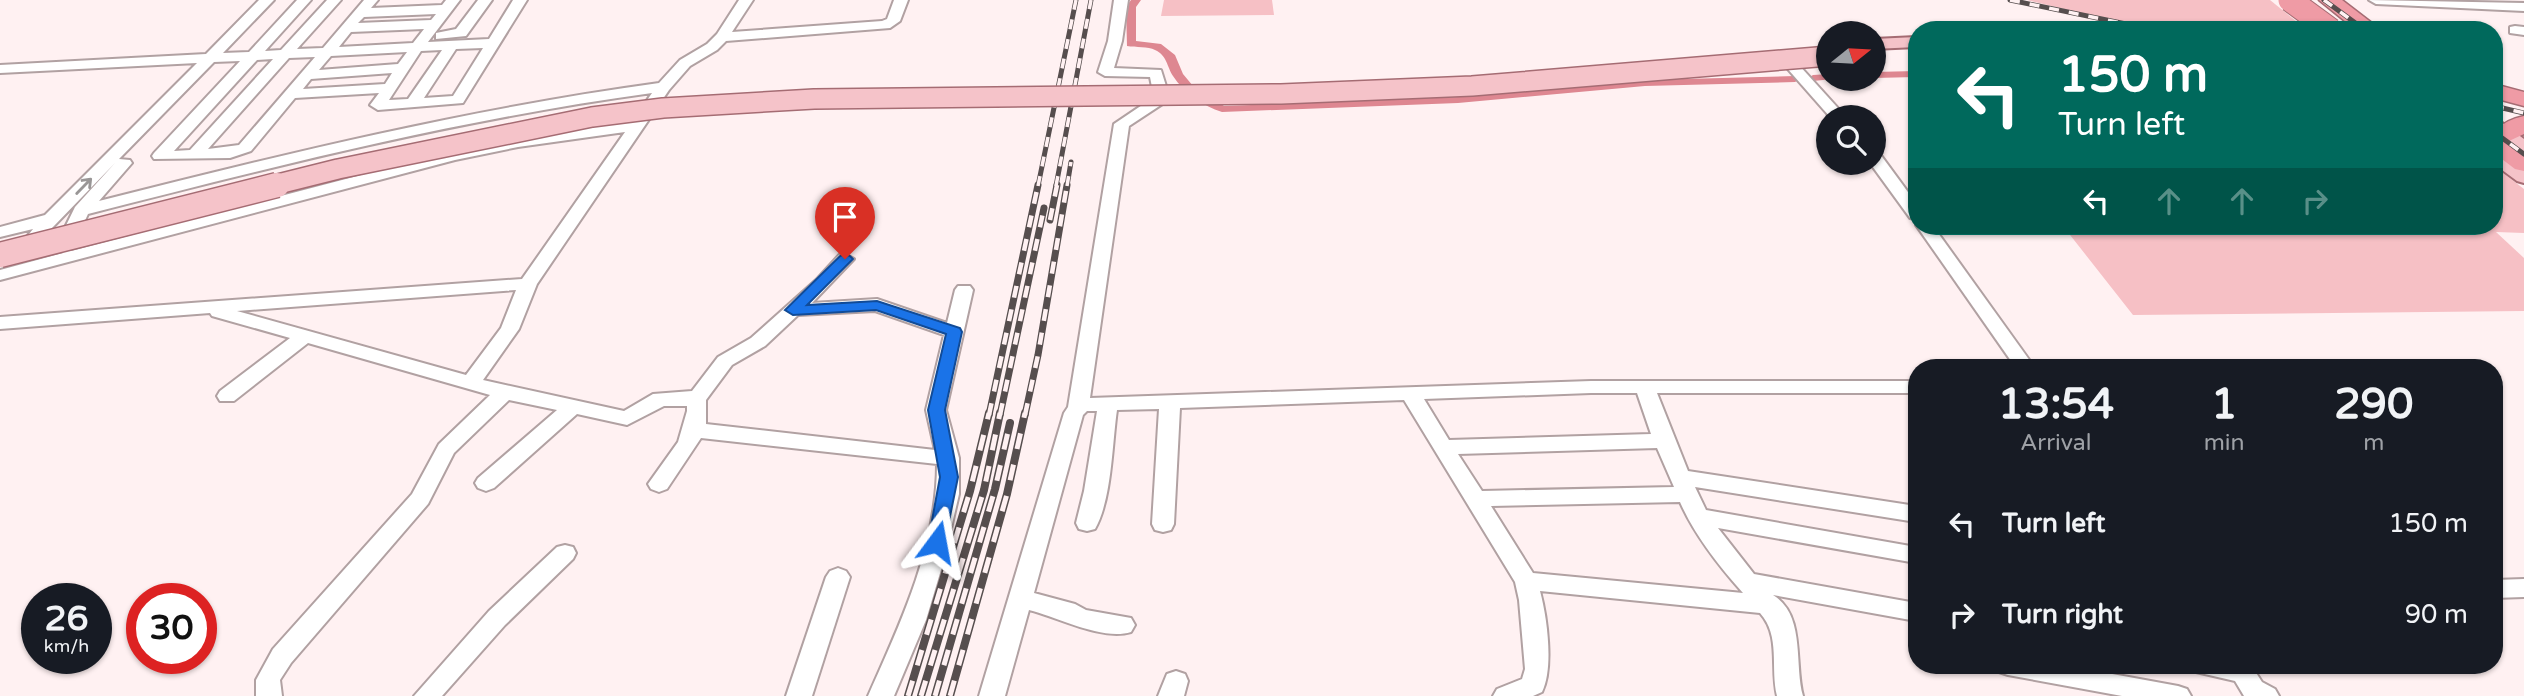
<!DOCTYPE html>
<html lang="en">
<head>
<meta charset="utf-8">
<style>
  :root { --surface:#171b24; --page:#242831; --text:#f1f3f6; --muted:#9ea1a6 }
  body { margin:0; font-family:"Varela Round",sans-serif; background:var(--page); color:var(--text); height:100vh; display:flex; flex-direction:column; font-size:26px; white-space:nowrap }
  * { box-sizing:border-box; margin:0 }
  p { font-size:23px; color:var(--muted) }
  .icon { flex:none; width:38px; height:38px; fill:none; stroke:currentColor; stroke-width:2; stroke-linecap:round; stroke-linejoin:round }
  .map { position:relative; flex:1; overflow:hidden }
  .side { position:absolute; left:1908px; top:359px; width:595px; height:315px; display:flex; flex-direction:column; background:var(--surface); border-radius:28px; box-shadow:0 2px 5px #0004 }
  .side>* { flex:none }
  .top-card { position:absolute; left:1908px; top:21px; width:595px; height:214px; border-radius:28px; box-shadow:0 2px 5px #0004; background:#00695c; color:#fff; overflow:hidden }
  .needle { width:46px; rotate:72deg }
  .controls { position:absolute; left:1816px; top:21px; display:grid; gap:14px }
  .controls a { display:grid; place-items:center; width:70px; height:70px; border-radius:50%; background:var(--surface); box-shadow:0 2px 5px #0004; font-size:35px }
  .speed { position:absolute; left:21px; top:583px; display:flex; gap:14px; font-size:35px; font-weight:700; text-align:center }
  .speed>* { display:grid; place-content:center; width:91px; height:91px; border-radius:50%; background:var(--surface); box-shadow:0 2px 5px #0004; line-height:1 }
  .speed small { font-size:18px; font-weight:400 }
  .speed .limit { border:10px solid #d22; background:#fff; color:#111 }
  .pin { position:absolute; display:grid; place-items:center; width:60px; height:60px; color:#fff; margin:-72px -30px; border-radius:50% 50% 50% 0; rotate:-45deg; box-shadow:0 0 7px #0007 }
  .pin .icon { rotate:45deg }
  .me { position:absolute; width:77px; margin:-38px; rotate:13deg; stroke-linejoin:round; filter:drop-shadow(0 0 5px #0008) }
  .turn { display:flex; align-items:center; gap:24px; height:147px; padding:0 35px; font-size:32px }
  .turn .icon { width:91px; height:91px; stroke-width:2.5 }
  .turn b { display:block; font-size:49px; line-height:60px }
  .lanes { display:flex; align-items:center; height:66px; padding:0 35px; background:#0003; justify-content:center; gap:35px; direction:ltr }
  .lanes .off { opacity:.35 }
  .eta { display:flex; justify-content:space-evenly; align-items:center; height:119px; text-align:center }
  .eta b { font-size:42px; font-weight:700; line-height:49px }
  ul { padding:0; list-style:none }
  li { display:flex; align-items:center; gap:21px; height:91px; padding:0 35px }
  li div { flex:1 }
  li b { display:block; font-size:26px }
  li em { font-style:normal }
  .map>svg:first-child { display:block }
  .green { fill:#f6c0c5 }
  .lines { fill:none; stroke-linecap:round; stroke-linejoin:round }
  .canal { fill:#de8791; fill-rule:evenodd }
  .minor-casing { stroke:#b1a1a2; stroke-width:4 }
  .major-casing { stroke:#a56c73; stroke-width:4 }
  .highway-casing { stroke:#a56c73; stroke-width:3 }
  .minor { fill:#fff; fill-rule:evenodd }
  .major { fill:#f5c3c9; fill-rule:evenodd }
  .highway { fill:#ef9ba5; fill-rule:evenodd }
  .rail-far2-casing { stroke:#564e4e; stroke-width:5 }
  .rail-far1-casing { stroke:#564e4e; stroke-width:7 }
  .rail-casing { stroke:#564e4e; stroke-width:8 }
  .rail-far2 { stroke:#fff1f2; stroke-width:3.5; stroke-dasharray:10; stroke-linecap:butt }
  .rail-far1 { stroke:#fff1f2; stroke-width:4.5; stroke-dasharray:12; stroke-linecap:butt }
  .rail { stroke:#fff1f2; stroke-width:5; stroke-dasharray:16; stroke-linecap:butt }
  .major-bridge-far1-casing { stroke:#a56c73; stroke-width:22; stroke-linecap:butt }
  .major-bridge-casing { stroke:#a56c73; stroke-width:27; stroke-linecap:butt }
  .highway-bridge-casing { stroke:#a56c73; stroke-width:25; stroke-linecap:butt }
  .major-bridge-far1 { stroke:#f5c3c9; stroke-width:19 }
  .major-bridge { stroke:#f5c3c9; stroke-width:24 }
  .highway-bridge { stroke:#ef9ba5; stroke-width:23 }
  .oneway { stroke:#999696 }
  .route { fill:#1a73e8; stroke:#114b97; stroke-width:2 }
</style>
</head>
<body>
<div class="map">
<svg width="2524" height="696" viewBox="0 0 2524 696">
  <rect width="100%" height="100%" fill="#fff1f2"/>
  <!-- green -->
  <g class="green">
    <polygon points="1164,0 1272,0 1274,15 1161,16"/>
    <polygon points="2027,0 2270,0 2301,25 2221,30 2150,30"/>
    <polygon points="2494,166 2524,189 2524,233 2496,232 2524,258 2524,311 2133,315 2063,226 2494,226"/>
  </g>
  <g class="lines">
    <!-- canal -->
    <g class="canal">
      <path d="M1131,0H1141L1136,7V41L1161,44L1175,55L1183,74L1193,86L1224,106L1458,97L1645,80L1795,76L1800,79L1795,82L1645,86L1458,103L1222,112C1203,106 1184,93 1173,76C1167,67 1167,55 1155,50C1148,46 1136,48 1127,46L1126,7Z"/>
      <polygon points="1916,71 1916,77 1874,78 1874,72"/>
      <polygon points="1829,74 1829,79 1833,79 1813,81 1808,78 1813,75"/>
    </g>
    <defs>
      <g id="minor">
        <path d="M259,0H274L223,53L249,52L297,0H311L265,51L281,50L327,0H341L297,49L323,48L364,0H378L371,8L442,5L446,0H460L428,42L489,39L513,0H527L463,103L378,110L370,105L379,93L295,98L251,151L230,158L154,159L152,156L154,153L240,61L214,62L119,159L130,160L132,163L99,201C284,154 469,109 659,83L680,60L707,44L717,34L739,0H753L732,32L882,21L887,19L894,0H908L900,21L890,28L726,41L717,50L690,66L669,90L537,284L519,329L483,380L624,411L653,394L692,391L718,357L751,338L816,280L839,255L845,254L854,259L812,303L877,299L947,323L955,290L958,286H970L973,290L946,410L959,458V494L943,563L926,620L894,696H868C901,623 937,545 937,464L701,438L667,489L659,492L651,489L648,484L678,442L687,411V406H664L627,425L577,414L494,488L486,491L478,488L475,483L478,478L557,410L509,400L454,453L428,504L291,663L280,680L282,696H256V680L273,649L412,494L439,444L490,395L308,343L234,401H220L217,396L220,391L290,338L212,316L210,313L0,329V317L522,279L625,132L518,147L455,160L0,280V270L63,253L55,248L75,207L115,163L52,228L28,258L22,259L13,254L33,229L0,237V227L45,215L197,63L0,73V65L206,54ZM436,14L431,20L358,23L364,17ZM424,29L413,43L339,47L351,32ZM483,48L453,96L424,98L456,49ZM442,50L408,99L389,100L421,51ZM407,52L398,64L319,70L331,56ZM315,57L239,145L208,149L289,58ZM273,59L190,150L174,151L257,60ZM392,73L385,84L303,89L311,79ZM652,93L632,122L518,137L453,151L71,251L88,214C275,166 461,119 652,93ZM516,290L501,328L466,375L237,311ZM875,311L944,335L926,410L935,450L706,424V400L732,365L765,346L798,315Z"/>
        <polygon points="478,0 492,0 466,36 436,39 436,33 456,29"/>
        <path d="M1114,0H1128L1122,41L1114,68L1161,70L1170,99L1129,126L1090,398L1591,381H1916V393H1657L1688,471L1916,506V522L1695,487L1706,510L1916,547V563L1718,528L1754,574L1916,603V621L1773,595C1806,615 1794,665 1803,696H1777C1770,668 1781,636 1760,613L1540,591C1547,617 1554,668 1542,692L1533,696H1493L1497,689L1522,679L1525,669L1519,600L1515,582L1404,400L1180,408L1174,524L1171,530L1163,532L1155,530L1152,524L1159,409L1117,410C1112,444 1112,499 1095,529L1087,531L1079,529L1076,523L1084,491L1097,411H1087L1083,415L1034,593L1075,604L1086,610L1131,618L1135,625L1131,632C1102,641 1058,617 1029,610L1005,696H979L1064,413L1068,407L1114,124L1154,97L1150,77L1105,76L1098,72L1108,41ZM1591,393H1637L1651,434L1449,440L1424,399ZM1657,448L1674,487L1482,491L1458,454ZM1680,502C1695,536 1719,566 1743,593L1533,573L1491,506Z"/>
        <polygon points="2369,0 2524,3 2524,11 2376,4"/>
        <polygon points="2515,26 2524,27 2524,35 2510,33 2510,27"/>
        <polygon points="1793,63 1798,64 1846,117 1830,117 1786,67"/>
        <polygon points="1874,152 1880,154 1916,203 1916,219 1910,218 1870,163 1874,163"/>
        <polygon points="1916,225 1933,226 2035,368 2016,368"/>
        <polygon points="565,545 573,547 576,553 573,559 505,625 442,696 414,696 489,611 557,547"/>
        <polygon points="838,568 846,571 850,577 812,696 786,696 826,577 830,571"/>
        <polygon points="2524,579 2524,597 2494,598 2494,580"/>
        <polygon points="1996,665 2063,665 2178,686 2187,689 2191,696 2122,696 2008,675 1999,672"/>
        <polygon points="2193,665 2251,665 2262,682 2275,689 2279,696 2244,696 2235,681 2196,672"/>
        <polygon points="1176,671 1185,674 1188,681 1184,696 1158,696 1167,674"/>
      </g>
      <g id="major">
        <polygon points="2269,25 2307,25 2316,30 2260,30"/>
        <polygon points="1916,37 1916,47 1874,49 1874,39"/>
        <polygon points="2494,120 2501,122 2524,139 2524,154 2517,152 2494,135"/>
        <polygon points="2494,149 2501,151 2524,167 2524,183 2517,181 2494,164"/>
      </g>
      <g id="highway">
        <polygon points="2319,0 2342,0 2381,30 2356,30"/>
        <polygon points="2494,84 2524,92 2524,106 2494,98"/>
        <path d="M2524,116V134L2509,141L2524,152V171L2515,169L2494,153C2494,130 2499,122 2524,116Z"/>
      </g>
    </defs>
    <!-- minor casing -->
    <use href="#minor" class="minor-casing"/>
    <!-- major casing -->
    <use href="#major" class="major-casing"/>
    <!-- highway casing -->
    <use href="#highway" class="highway-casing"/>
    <!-- minor -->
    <use href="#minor" class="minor"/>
    <!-- major -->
    <use href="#major" class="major"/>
    <!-- highway -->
    <use href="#highway" class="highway"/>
    <defs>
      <g id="rail-far2">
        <polyline points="2010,0 2155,30"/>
        <polyline points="2324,0 2365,30"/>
        <polyline points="2494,106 2524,113"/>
        <polyline points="2494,132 2524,154"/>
        <polyline points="1038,186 1076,0"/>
        <polyline points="1056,186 1091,0"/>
        <polyline points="1067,186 1071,162"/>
      </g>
      <g id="rail-far1">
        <polyline points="1050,220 1057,185"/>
        <polyline points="989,415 1038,185"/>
        <polyline points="1000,415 1044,208"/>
        <polyline points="1025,415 1038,355 1067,185"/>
      </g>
      <g id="rail">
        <polyline points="908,696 970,491 989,413"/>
        <polyline points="921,696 984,490 1000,413"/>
        <polyline points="935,696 995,489 1010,423"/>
        <polyline points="950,696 1007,494 1025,413"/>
      </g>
    </defs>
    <!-- rail-far2 casing -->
    <use href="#rail-far2" class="rail-far2-casing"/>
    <!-- rail-far1 casing -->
    <use href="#rail-far1" class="rail-far1-casing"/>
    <!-- rail casing -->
    <use href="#rail" class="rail-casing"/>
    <!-- rail-far2 -->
    <use href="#rail-far2" class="rail-far2"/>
    <!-- rail-far1 -->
    <use href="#rail-far1" class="rail-far1"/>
    <!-- rail -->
    <use href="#rail" class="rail"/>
    <defs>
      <polyline id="major-bridge-far1" points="270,186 338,169 592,117 663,108 814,99 1281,94 1472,86 1829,56"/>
      <polyline id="major-bridge" points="0,255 277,185"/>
      <polyline id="highway-bridge" points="2290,0 2331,30"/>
    </defs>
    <!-- major-bridge-far1 casing -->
    <use href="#major-bridge-far1" class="major-bridge-far1-casing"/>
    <!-- major-bridge casing -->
    <use href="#major-bridge" class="major-bridge-casing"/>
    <!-- highway-bridge casing -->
    <use href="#highway-bridge" class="highway-bridge-casing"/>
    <!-- major-bridge-far1 -->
    <use href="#major-bridge-far1" class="major-bridge-far1"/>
    <!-- major-bridge -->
    <use href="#major-bridge" class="major-bridge"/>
    <!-- highway-bridge -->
    <use href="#highway-bridge" class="highway-bridge"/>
  </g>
  <!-- one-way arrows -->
  <defs><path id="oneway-shaft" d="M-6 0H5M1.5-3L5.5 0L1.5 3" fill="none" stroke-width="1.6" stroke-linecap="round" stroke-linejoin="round" transform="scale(1.75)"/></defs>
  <use class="oneway" href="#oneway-shaft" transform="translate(84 186) rotate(-46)"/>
  <!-- route -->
  <polygon class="route" points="845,254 850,256 853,259 807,305 877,301 960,328 962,332 945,410 958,477 944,546 931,546 928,542 940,477 928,410 946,334 876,310 793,315 785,310 840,256"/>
</svg>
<div class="controls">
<a><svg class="needle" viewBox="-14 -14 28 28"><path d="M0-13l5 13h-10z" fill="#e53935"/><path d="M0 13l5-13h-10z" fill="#9ea1a6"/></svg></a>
<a><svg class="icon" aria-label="search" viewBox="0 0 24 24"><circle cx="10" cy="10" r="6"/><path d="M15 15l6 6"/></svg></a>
</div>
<div class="speed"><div>26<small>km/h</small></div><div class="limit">30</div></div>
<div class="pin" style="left:845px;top:259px;background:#d93025"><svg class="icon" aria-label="arrive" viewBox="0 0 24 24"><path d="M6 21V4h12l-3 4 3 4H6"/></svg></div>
<svg class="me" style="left:937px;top:542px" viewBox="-20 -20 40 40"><path d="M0-17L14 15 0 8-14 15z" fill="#1a73e8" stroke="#fff" stroke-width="4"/></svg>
<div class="top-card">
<div class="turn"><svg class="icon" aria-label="left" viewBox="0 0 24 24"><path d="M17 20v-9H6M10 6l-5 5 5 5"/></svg><div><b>150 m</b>Turn left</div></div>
<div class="lanes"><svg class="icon" aria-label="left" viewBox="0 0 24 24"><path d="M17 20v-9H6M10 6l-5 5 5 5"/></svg><svg class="icon off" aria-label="ahead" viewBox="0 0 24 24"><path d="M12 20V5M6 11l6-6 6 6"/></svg><svg class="icon off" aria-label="ahead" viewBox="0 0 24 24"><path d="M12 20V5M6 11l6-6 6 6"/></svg><svg class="icon off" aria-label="right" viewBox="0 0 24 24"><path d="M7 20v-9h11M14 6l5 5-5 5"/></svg></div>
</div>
<section class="side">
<div class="eta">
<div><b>13:54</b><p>Arrival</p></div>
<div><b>1</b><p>min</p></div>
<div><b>290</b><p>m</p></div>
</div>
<ul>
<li><svg class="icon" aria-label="left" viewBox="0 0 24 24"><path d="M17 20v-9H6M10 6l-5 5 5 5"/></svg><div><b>Turn left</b></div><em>150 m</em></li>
<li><svg class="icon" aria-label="right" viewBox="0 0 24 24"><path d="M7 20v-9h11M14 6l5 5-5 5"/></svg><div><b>Turn right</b></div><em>90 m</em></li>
</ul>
</section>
</div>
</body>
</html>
